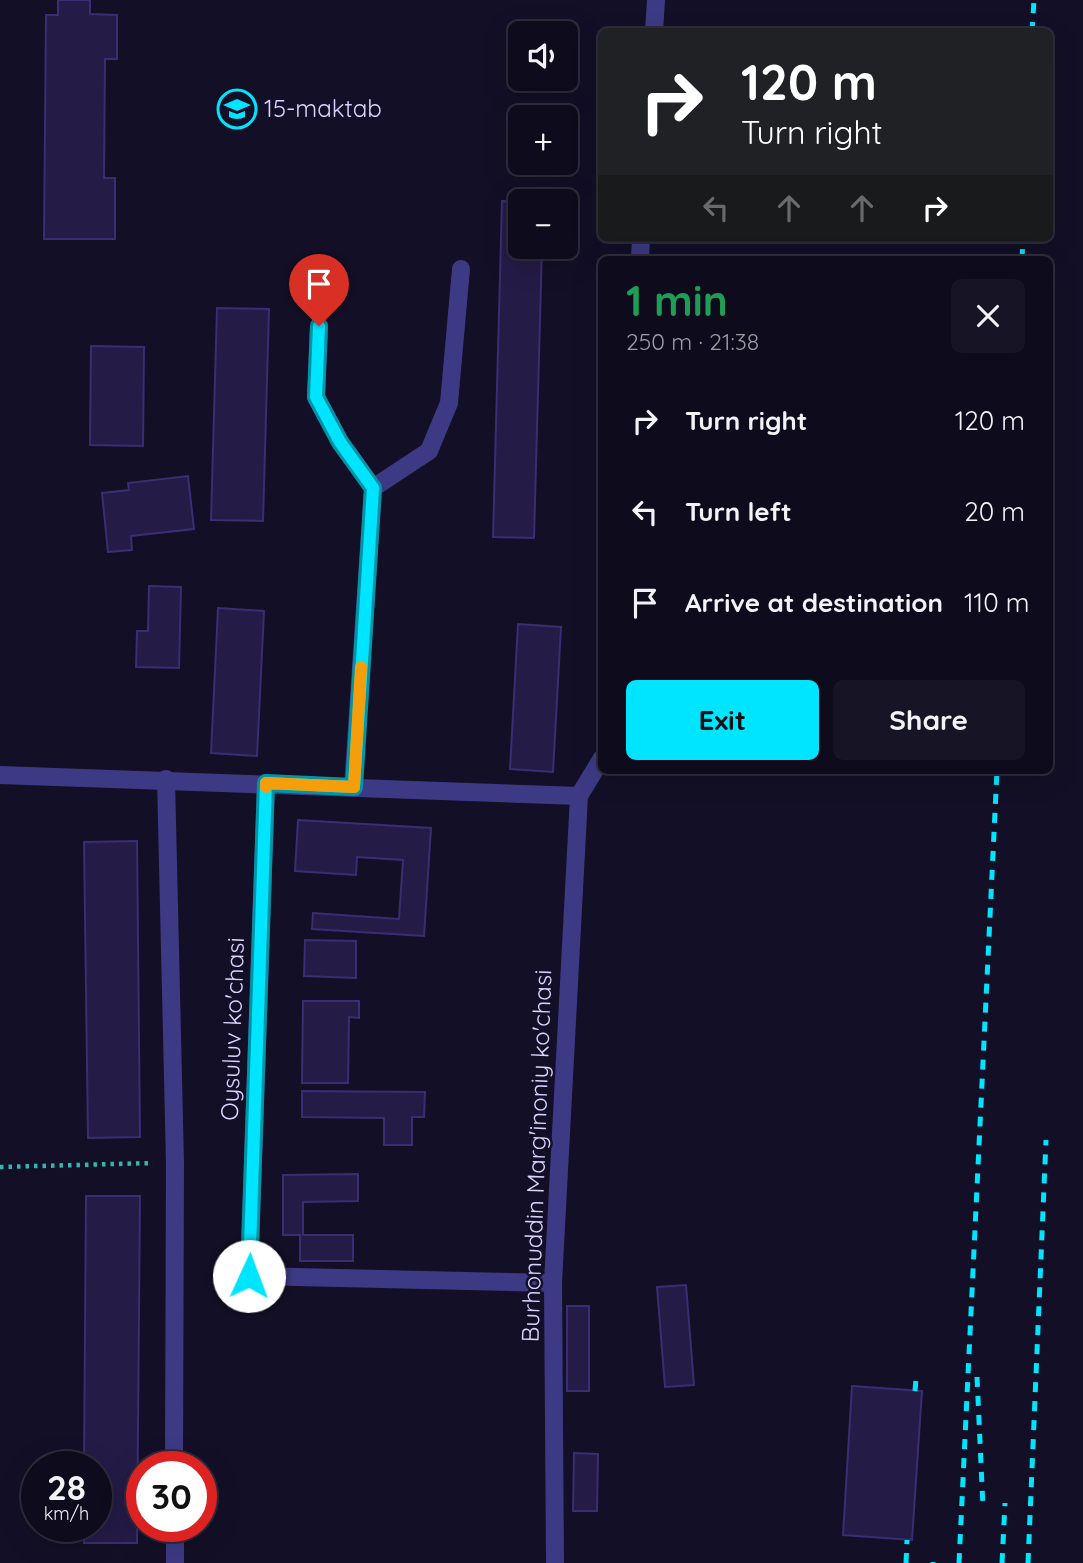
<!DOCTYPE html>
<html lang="en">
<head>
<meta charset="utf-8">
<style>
  :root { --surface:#0e0b1c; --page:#171425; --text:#f1f3f6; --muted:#9b9ba3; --line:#2e2b3b; --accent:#00e5ff }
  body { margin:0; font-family:Quicksand,sans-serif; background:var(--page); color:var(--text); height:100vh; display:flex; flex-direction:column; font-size:26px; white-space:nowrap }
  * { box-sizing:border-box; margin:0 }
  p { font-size:23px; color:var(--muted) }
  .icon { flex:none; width:38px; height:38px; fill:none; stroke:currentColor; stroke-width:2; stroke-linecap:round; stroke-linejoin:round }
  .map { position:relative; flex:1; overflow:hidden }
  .details { position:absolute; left:598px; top:256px; width:455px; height:518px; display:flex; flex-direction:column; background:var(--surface); border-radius:10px; box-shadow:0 7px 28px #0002,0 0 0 2px var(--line) }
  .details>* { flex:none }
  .banner { position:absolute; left:598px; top:28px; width:455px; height:214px; border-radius:10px; box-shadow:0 7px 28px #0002,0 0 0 2px var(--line); background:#202124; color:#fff; overflow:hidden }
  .fabs { position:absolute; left:508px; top:21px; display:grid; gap:14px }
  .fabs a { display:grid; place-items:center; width:70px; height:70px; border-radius:10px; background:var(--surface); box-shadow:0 7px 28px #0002,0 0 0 2px var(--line); font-size:35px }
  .speed { position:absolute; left:21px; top:1451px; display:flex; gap:14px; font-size:35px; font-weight:700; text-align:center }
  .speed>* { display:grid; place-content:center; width:91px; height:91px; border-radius:50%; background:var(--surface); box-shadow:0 7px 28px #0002,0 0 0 2px var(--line); line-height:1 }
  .speed small { font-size:18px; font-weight:400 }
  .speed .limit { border:10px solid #d22; background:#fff; color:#111 }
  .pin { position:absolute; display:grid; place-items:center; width:60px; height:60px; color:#fff; margin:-72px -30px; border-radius:50% 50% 50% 0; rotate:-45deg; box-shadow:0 0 7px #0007 }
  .pin .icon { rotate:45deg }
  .me { position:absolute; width:77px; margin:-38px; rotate:2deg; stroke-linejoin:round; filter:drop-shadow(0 0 5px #0008) }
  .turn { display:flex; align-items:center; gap:24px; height:147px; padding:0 28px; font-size:32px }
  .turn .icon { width:91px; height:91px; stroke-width:2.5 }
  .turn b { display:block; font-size:49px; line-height:60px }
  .lanes { display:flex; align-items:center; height:66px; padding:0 28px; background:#0003; justify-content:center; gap:35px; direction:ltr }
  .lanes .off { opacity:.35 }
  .round { display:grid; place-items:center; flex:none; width:74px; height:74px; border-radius:10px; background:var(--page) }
  .overview { display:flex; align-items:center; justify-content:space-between; height:119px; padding:0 28px }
  h1 { font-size:42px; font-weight:800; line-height:52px; color:#1e9e55 }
  .button { display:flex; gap:14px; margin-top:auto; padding:14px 28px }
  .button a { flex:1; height:80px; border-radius:10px; background:var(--accent); color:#111; font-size:28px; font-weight:800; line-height:80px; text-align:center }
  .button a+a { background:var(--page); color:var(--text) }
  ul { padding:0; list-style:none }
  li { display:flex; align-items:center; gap:21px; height:91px; padding:0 28px }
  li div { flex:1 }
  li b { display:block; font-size:26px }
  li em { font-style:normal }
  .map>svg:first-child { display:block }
  .building { fill:#241b47; stroke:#3b2d73; stroke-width:2 }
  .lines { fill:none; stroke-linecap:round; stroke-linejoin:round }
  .path { stroke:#2fb8b0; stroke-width:4.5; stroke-dasharray:3.5 5; stroke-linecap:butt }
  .minor { stroke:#3d3a85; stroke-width:18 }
  .rail { stroke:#00e5ff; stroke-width:5; stroke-dasharray:10 9; stroke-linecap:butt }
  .route-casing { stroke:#0095a6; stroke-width:18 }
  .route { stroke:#00e5ff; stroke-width:12 }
  .slow { stroke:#f59e0b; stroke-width:12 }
  .labels { text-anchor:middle; stroke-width:5; stroke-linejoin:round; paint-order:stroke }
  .poi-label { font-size:24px; fill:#d9d4ff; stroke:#130f26; text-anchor:start }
  .street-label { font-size:24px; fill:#d9d4ff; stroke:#130f26 }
</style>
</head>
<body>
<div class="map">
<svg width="1083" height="1563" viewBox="0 0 1083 1563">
  <rect width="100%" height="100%" fill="#130f26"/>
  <!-- building -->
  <g class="building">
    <polygon points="58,0 90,0 90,14 117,15 117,59 105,59 104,178 115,178 115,239 44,239 46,15 58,15"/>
    <polygon points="502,201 520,202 520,247 542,247 534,538 493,537"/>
    <polygon points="217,308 269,309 263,521 211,520"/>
    <polygon points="91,346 144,347 143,446 90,445"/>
    <polygon points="188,476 194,529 131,536 132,550 108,552 102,493 129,490 128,483"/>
    <polygon points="149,586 181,587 179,668 136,667 137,631 148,631"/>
    <polygon points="218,608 264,611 257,756 211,753"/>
    <polygon points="518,624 561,627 553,772 510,769"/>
    <polygon points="298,820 431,828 424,936 312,929 313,913 399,919 403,860 357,857 356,875 295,871"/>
    <polygon points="137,841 140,1137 88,1138 84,842"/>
    <polygon points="305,940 356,941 356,978 304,976"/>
    <polygon points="303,1001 359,1001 359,1018 349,1017 348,1083 302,1083"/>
    <polygon points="302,1091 425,1092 424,1117 412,1117 412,1145 384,1145 384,1118 302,1117"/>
    <polygon points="358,1174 358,1201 303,1202 303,1235 353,1235 353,1261 300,1261 300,1235 283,1235 283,1175"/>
    <polygon points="86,1196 140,1196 137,1543 84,1543 84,1526 96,1526 96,1466 84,1466"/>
    <polygon points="686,1285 694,1385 665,1387 657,1287"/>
    <rect x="567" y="1306" width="22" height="85"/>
    <polygon points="852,1386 922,1391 912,1540 843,1535"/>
    <polygon points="574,1453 598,1454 597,1511 573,1511"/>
  </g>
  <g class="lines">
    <!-- path -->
    <polyline class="path" points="0,1167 153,1163"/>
    <!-- minor -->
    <g class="minor">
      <polyline points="654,32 656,0"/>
      <polyline points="640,259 641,238"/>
      <polyline points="319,326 316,397 340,442 373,488 353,787"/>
      <polyline points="373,488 429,451 449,403 461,269"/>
      <polyline points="0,775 579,796"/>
      <polyline points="166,779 175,1163 174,1466"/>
      <polyline points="266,783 249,1276 553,1283"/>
      <polyline points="175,1526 175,1563"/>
      <polyline points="555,1563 553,1283 579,796 602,758"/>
    </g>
    <!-- rail -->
    <g class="rail">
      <polyline points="1032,32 1034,0"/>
      <polyline points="1022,259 1023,238"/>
      <polyline points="977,1377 983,1507"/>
      <polyline points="915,1391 916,1379"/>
      <polyline points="906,1563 907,1540"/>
      <polyline points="933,1563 933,1562"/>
      <polyline points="959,1563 997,770"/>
      <polyline points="1002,1563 1005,1503"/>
      <polyline points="1028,1563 1046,1140"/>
    </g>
  </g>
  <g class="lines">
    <defs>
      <polyline id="route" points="249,1276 266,783 354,787 373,488 340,442 316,397 319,326"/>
    </defs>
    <!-- route casing -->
    <use href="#route" class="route-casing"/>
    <!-- route -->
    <use href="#route" class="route"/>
    <!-- slow -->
    <polyline class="slow" points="266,787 266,783 354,787 361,667"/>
  </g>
  <!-- icons -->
  <defs>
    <symbol id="school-ring" viewBox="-11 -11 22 22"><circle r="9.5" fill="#130f26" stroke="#00e5ff" stroke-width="1.5"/><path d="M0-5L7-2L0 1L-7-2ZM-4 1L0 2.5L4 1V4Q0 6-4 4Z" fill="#00e5ff"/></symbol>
  </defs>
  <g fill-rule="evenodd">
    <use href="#school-ring" x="215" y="87" width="44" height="44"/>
  </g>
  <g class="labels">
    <!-- poi labels -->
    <g class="poi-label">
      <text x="264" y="117">15-maktab</text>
    </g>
    <!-- street labels -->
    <g class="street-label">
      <text transform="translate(233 1029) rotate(-88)" y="8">Oysuluv ko'chasi</text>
      <text transform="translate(537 1156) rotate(-88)" y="8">Burhonuddin Marg'inoniy ko'chasi</text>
    </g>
  </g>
</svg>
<div class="fabs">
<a><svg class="icon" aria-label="sound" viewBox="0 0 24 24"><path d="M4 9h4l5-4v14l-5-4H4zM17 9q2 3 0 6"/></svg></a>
<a>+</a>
<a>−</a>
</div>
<div class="speed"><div>28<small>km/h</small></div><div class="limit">30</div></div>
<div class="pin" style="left:319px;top:326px;background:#d93025"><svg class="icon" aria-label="arrive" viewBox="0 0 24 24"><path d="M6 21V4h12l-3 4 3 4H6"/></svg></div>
<svg class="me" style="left:249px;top:1276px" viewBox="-20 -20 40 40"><circle r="19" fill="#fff"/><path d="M0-13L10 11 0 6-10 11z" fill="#00e5ff"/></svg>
<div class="banner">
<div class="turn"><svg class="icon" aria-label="right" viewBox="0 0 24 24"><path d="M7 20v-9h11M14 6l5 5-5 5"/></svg><div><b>120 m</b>Turn right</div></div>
<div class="lanes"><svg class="icon off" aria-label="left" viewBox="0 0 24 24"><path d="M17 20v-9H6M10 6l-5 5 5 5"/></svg><svg class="icon off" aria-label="ahead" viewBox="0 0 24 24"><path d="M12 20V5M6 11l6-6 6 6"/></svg><svg class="icon off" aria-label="ahead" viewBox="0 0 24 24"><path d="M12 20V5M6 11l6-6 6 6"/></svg><svg class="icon" aria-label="right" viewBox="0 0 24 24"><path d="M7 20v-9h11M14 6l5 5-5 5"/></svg></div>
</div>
<section class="details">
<div class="overview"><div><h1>1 min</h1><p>250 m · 21:38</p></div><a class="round"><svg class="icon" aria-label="close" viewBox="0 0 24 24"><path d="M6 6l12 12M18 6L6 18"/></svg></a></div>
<ul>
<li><svg class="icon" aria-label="right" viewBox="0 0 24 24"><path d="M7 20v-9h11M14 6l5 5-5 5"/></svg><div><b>Turn right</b></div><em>120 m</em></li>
<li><svg class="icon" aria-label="left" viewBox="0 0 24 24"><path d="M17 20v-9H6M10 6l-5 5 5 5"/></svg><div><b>Turn left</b></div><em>20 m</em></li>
<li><svg class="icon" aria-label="arrive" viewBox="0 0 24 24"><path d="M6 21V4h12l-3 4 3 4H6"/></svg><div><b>Arrive at destination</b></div><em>110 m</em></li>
</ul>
<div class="button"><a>Exit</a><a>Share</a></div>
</section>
</div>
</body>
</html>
